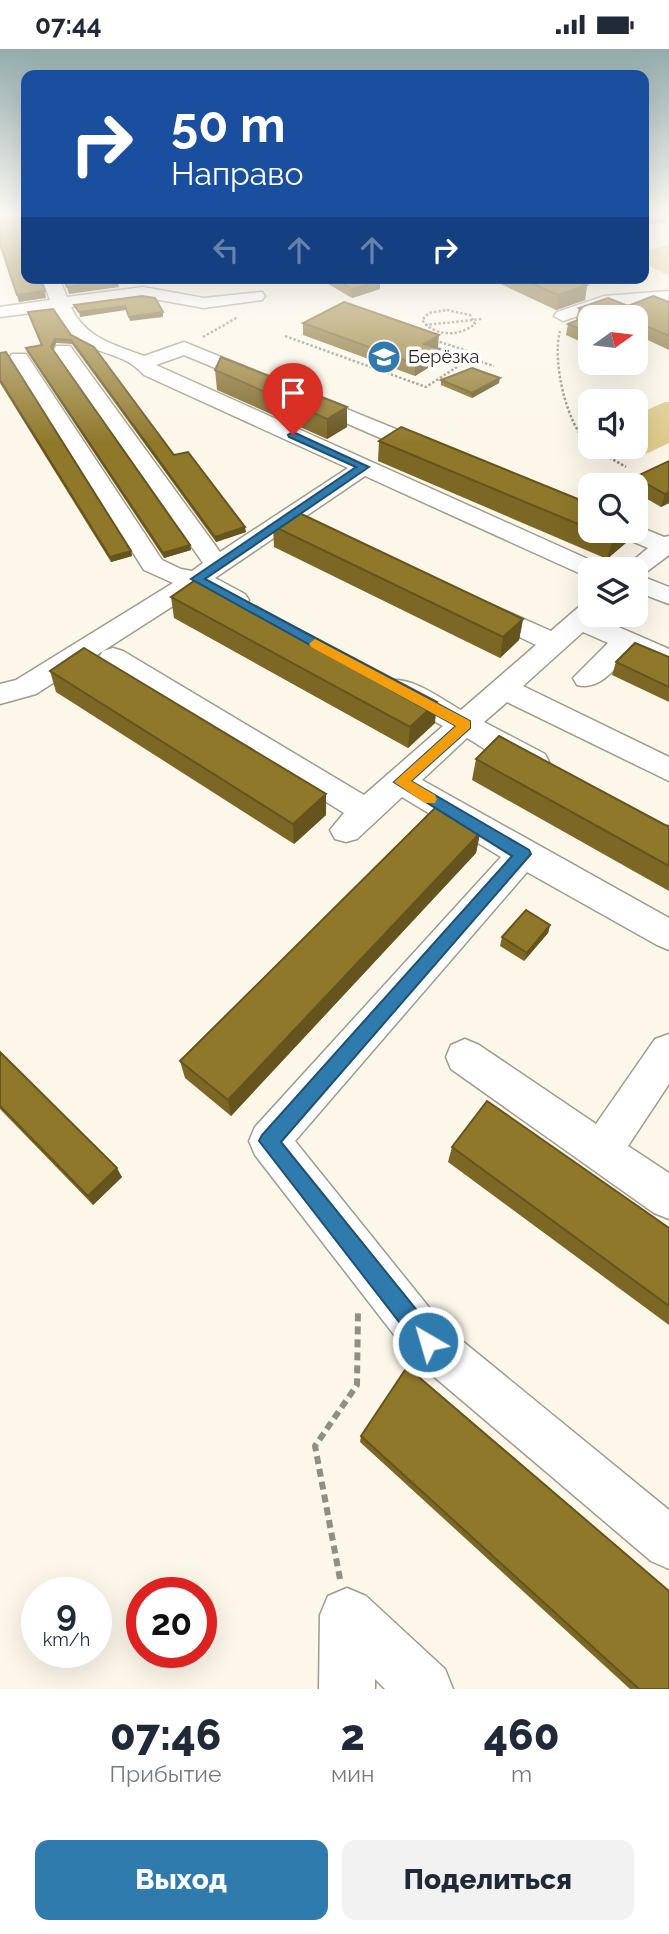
<!DOCTYPE html>
<html lang="ru">
<head>
<meta charset="utf-8">
<style>
  :root { --surface:#fff; --page:#f2f2f3; --text:#1f2937; --muted:#747a83; --accent:#2f7bae }
  body { margin:0; font-family:Raleway,sans-serif; background:var(--page); color:var(--text); height:100vh; display:flex; flex-direction:column; font-size:26px; white-space:nowrap }
  * { box-sizing:border-box; margin:0 }
  p { font-size:23px; color:var(--muted) }
  .icon { flex:none; width:38px; height:38px; fill:none; stroke:currentColor; stroke-width:2; stroke-linecap:round; stroke-linejoin:round }
  .map { position:relative; height:1640px; overflow:hidden }
  .panel { display:flex; flex-direction:column; background:var(--surface); flex:1 }
  .panel>* { flex:none }
  .hud { position:absolute; left:21px; top:21px; width:628px; height:214px; border-radius:14px; box-shadow:0 7px 28px #0002; background:#1a4fa0; color:#fff; overflow:hidden }
  .needle { width:46px; rotate:76deg }
  .buttons { position:absolute; left:578px; top:256px; display:grid; gap:14px }
  .buttons a { display:grid; place-items:center; width:70px; height:70px; border-radius:14px; background:var(--surface); box-shadow:0 7px 28px #0002; font-size:35px }
  .speed { position:absolute; left:21px; top:1528px; display:flex; gap:14px; font-size:35px; font-weight:700; text-align:center }
  .speed>* { display:grid; place-content:center; width:91px; height:91px; border-radius:50%; background:var(--surface); box-shadow:0 7px 28px #0002; line-height:1 }
  .speed small { font-size:18px; font-weight:400 }
  .speed .limit { border:10px solid #d22; background:#fff; color:#111 }
  .pin { position:absolute; display:grid; place-items:center; width:60px; height:60px; color:#fff; margin:-72px -30px; border-radius:50% 50% 50% 0; rotate:-45deg; box-shadow:0 0 7px #0007 }
  .pin .icon { rotate:45deg }
  .me { position:absolute; width:77px; margin:-38px; rotate:322deg; stroke-linejoin:round; filter:drop-shadow(0 0 5px #0008) }
  .turn { display:flex; align-items:center; gap:24px; height:147px; padding:0 35px; font-size:32px }
  .turn .icon { width:91px; height:91px; stroke-width:2.5 }
  .turn b { display:block; font-size:49px; line-height:60px }
  .lanes { display:flex; align-items:center; height:66px; padding:0 35px; background:#0003; justify-content:center; gap:35px; direction:ltr }
  .lanes .off { opacity:.35 }
  .eta { display:flex; justify-content:space-evenly; align-items:center; height:119px; text-align:center }
  .eta b { font-size:42px; font-weight:800; line-height:49px }
  .cta { display:flex; gap:14px; margin-top:auto; padding:14px 35px }
  .cta a { flex:1; height:80px; border-radius:14px; background:var(--accent); color:#fff; font-size:28px; font-weight:800; line-height:80px; text-align:center }
  .cta a+a { background:var(--page); color:var(--text) }
  .status { display:flex; justify-content:space-between; align-items:center; height:49px; padding:0 35px; background:var(--surface); direction:ltr }
  .status svg { height:19px; fill:currentColor }
  .map>svg:first-child { display:block }
  .green { fill:#e1cc8c }
  .lines { fill:none; stroke-linecap:round; stroke-linejoin:round }
  .minor-casing { stroke:#9f9b8d; stroke-width:3 }
  .path-far1 { stroke:#928e85; stroke-width:2.5; stroke-dasharray:2.5 2; stroke-linecap:butt }
  .path { stroke:#928e85; stroke-width:6; stroke-dasharray:8 5; stroke-linecap:butt }
  .minor { fill:#fff; fill-rule:evenodd }
  .wall { fill:#7c6725 }
  .shaded-wall { fill:#65541e }
  .building { fill:#90782b; stroke:#65541e; stroke-width:2 }
  .route { fill:#2f7bae; stroke:#1f5071; stroke-width:2 }
  .slow { fill:#f59e0b }
  .labels { text-anchor:middle; stroke-width:7; stroke-linejoin:round; paint-order:stroke }
  .far-poi-label { font-size:18px; fill:#2b2924; stroke:#fff; text-anchor:start }
</style>
</head>
<body>
<div class="status"><b>07:44</b><svg viewBox="0 0 49 12"><path d="M0 12V9h3v3zM5 12V6h3v6zM10 12V3h3v9zM15 12V0h3v12zM26 1h20v11H26zM47 4h2v5h-2z"/></svg></div>
<div class="map">
<svg width="669" height="1640" viewBox="0 0 669 1640">
  <rect width="100%" height="100%" fill="#fcf7e9"/>
  <!-- green -->
  <g class="green">
    <polygon points="669,196 669,227 644,214 647,201"/>
    <path d="M665,353H669V394C638,408 635,415 603,397H635V366Z"/>
  </g>
  <g class="lines">
    <defs>
      <g id="minor">
        <polygon points="16,164 26,164 26,176 21,174"/>
        <path d="M42,229H59L67,248L143,238L204,249L262,243L265,247L262,251L204,259L143,248L71,258C85,289 115,296 144,307L184,293L268,327L271,331L268,335H254L184,306L156,316L599,515L602,520H590V527L581,525L365,427L215,529L245,545L249,551L245,557C227,561 213,549 198,541L36,645L0,655V635L16,631L173,534L144,521L9,309L12,305H26L162,511L181,520L192,522L203,514L54,301L56,297H70L220,503L348,419L144,326C118,295 76,312 55,261L0,268V258L50,251Z"/>
        <polygon points="669,242 668,252 607,257 563,272 554,267 557,263 604,247"/>
        <polygon points="307,344 440,398 443,403 440,408 424,408 300,354 297,350 300,346"/>
        <polygon points="635,476 664,488 669,487 669,506 641,527 669,538 669,555 635,542 635,520 623,520 648,499 618,486 614,481 635,481"/>
        <path d="M481,551L551,582L581,556L590,554V565H601L598,569L669,600V620L630,604C615,619 600,642 577,636L573,629L608,594L583,583L523,637L669,708V732L507,653L484,673L545,705L549,713L545,721C520,728 488,701 467,689L422,731L669,869V901L657,896L527,823L295,1092L444,1277L669,1461V1520L651,1512L412,1309L255,1106L249,1092L255,1078L501,808L402,748L357,790L346,793L335,790L330,781L344,764L103,614L99,608L103,602L113,599L123,602L364,746L443,677L387,646L383,639L387,632C411,626 441,650 461,661L536,596L472,565L468,559L472,553Z"/>
        <polygon points="669,985 669,1035 628,1097 669,1124 669,1170 654,1164 451,1020 446,1008 451,996 465,990 479,996 596,1075 655,990"/>
        <polygon points="347,1539 366,1547 445,1620 453,1640 385,1640 375,1630 375,1640 319,1640 320,1566 328,1547"/>
      </g>
    </defs>
    <!-- minor casing -->
    <use href="#minor" class="minor-casing"/>
    <!-- path-far1 -->
    <g class="path-far1">
      <path d="M447,261L470,266L475,275C459,288 435,288 422,271L429,264Z"/>
      <polyline points="425,276 482,270"/>
      <path d="M560,282C552,312 566,376 590,397"/>
      <polyline points="285,287 426,338 477,305 434,291"/>
      <polyline points="203,288 238,268"/>
      <polyline points="472,310 494,317"/>
      <polyline points="590,397 626,418"/>
    </g>
    <!-- path -->
    <polyline class="path" points="340,1530 315,1397 357,1336 358,1261"/>
    <!-- minor -->
    <use href="#minor" class="minor"/>
  </g>
  <!-- wall -->
  <g class="wall">
    <polygon points="318,229 375,229 380,232 380,240 352,249"/>
    <polygon points="488,229 590,229 590,232 583,235 587,236 585,251 556,261"/>
    <polygon points="669,253 669,301 635,285 635,268 590,268 590,297 566,286 568,275 578,271 576,270 579,259 628,257"/>
    <polygon points="28,263 71,286 174,406 246,483 216,493 72,295 56,294 53,301 190,496 191,501 164,509 27,303 26,299 41,296"/>
    <polygon points="303,274 438,298 436,299 439,312 415,327 303,286"/>
    <polygon points="0,304 131,502 132,507 111,513 0,334"/>
    <polygon points="215,321 347,378 327,390 217,341"/>
    <polygon points="441,331 499,334 472,349 441,336"/>
    <polygon points="379,392 590,455 590,481 630,481 627,493 607,510 378,412"/>
    <polygon points="669,413 669,454 661,458 635,443 635,436 633,436 635,428"/>
    <polygon points="273,477 523,570 519,591 500,609 274,498"/>
    <polygon points="171,548 435,674 408,699 174,569"/>
    <polygon points="669,608 669,653 612,626 616,613"/>
    <polygon points="50,622 326,766 294,795 56,643"/>
    <polygon points="476,710 669,777 669,842 472,731"/>
    <polygon points="480,784 476,804 231,1067 185,1029 180,1012"/>
    <polygon points="550,876 548,884 524,912 500,897 502,888"/>
    <polygon points="0,1003 122,1128 93,1156 0,1060"/>
    <polygon points="452,1098 669,1179 669,1276 448,1113"/>
    <polygon points="361,1387 669,1640 630,1640 360,1393"/>
  </g>
  <!-- shaded-wall -->
  <g class="shaded-wall">
    <polygon points="667,165 664,174 644,176 644,167"/>
    <polygon points="565,229 590,229 590,232 563,241"/>
    <polygon points="118,231 119,238 69,245 67,238"/>
    <polygon points="380,232 380,240 352,249 352,240"/>
    <polygon points="587,236 585,251 556,261 558,246"/>
    <polygon points="45,242 46,249 19,253 17,246"/>
    <polygon points="125,257 126,261 80,268 79,263"/>
    <polygon points="163,263 163,268 130,272 129,268"/>
    <polygon points="439,286 438,298 423,307 424,295"/>
    <polygon points="55,290 56,294 52,303 51,298"/>
    <polygon points="440,300 439,312 415,327 415,315"/>
    <polygon points="500,329 499,334 472,349 472,344"/>
    <polygon points="347,358 347,378 327,390 327,370"/>
    <polygon points="669,443 669,454 661,458 665,445"/>
    <polygon points="245,478 246,483 216,493 215,488"/>
    <polygon points="622,481 630,481 627,493 607,510 613,489"/>
    <polygon points="190,496 191,501 164,509 163,504"/>
    <polygon points="131,502 132,507 111,513 110,508"/>
    <polygon points="523,570 519,591 500,609 503,588"/>
    <polygon points="437,653 435,674 408,699 410,678"/>
    <polygon points="326,745 326,766 294,795 293,775"/>
    <polygon points="480,784 476,804 231,1067 228,1051"/>
    <polygon points="550,876 548,884 524,912 527,904"/>
    <polygon points="117,1119 122,1128 93,1156 88,1147"/>
  </g>
  <!-- building -->
  <g class="building">
    <polygon points="0,164 15,164 17,169 24,172 26,170 26,229 40,229 45,242 17,246 0,195"/>
    <polygon points="644,164 665,164 667,165 644,167"/>
    <polygon points="63,229 117,229 118,231 67,238"/>
    <polygon points="332,229 375,229 380,232 352,240"/>
    <polygon points="521,229 571,229 587,236 558,246"/>
    <polygon points="142,247 155,249 163,263 129,268 125,257 79,263 74,256"/>
    <polygon points="653,247 669,253 669,287 635,272 635,268 590,268 590,284 568,275 593,265 579,259 608,249 628,257"/>
    <polygon points="344,253 439,286 424,295 440,300 415,315 303,274"/>
    <polygon points="53,260 71,286 94,298 174,406 188,403 245,478 215,488 71,291 55,290 51,298 190,496 163,504 26,299 42,296 28,263"/>
    <polygon points="6,303 131,502 110,508 0,331 0,304"/>
    <polygon points="221,308 347,358 327,370 215,321"/>
    <polygon points="472,319 500,329 472,344 441,331"/>
    <polygon points="401,378 590,455 590,480 379,392"/>
    <polygon points="669,412 669,443 665,445 635,428"/>
    <polygon points="295,462 523,570 503,588 273,477"/>
    <polygon points="594,481 622,481 613,489"/>
    <polygon points="200,528 437,653 410,678 171,548"/>
    <polygon points="635,594 669,608 669,638 616,613"/>
    <polygon points="84,599 326,745 293,775 50,622"/>
    <polygon points="499,687 665,776 669,777 669,817 476,710"/>
    <polygon points="436,758 480,784 228,1051 180,1012"/>
    <polygon points="526,861 550,876 527,904 502,888"/>
    <polygon points="0,1003 117,1119 88,1147 0,1057"/>
    <polygon points="487,1052 669,1179 669,1257 452,1098"/>
    <polygon points="407,1318 669,1542 669,1640 639,1640 361,1387"/>
  </g>
  <!-- sky -->
  <linearGradient id="sky" x2="0" y2="1"><stop stop-color="#93abac"/><stop offset="0.42" stop-color="#fefbf5"/><stop offset="1" stop-color="#fefbf5" stop-opacity="0"/></linearGradient>
  <rect width="669" height="394" fill="url(#sky)"/>
  <!-- route -->
  <polygon class="route" points="293,383 369,418 205,530 470,672 470,679 411,732 529,801 531,805 281,1093 436,1285 439,1293 436,1300 428,1304 420,1300 259,1092 262,1086 512,807 394,733 456,677 191,530 356,418 289,388 288,386"/>
  <!-- slow -->
  <polygon class="slow" points="315,590 470,672 470,679 411,732 435,746 437,750 435,754 425,754 394,733 456,677 311,598 309,595"/>
  <!-- icons -->
  <defs>
    <symbol id="school-disc" viewBox="-11 -11 22 22"><circle r="9.5" fill="#2f7bae" stroke="#fff"/><path d="M0-5L7-2L0 1L-7-2ZM-4 1L0 2.5L4 1V4Q0 6-4 4Z" fill="#fff"/></symbol>
  </defs>
  <g fill-rule="evenodd">
    <use href="#school-disc" x="365" y="289" width="38" height="38"/>
  </g>
  <g class="labels">
    <!-- far-poi labels -->
    <g class="far-poi-label">
      <text x="408" y="314">Берёзка</text>
    </g>
  </g>
</svg>
<div class="buttons">
<a><svg class="needle" viewBox="-14 -14 28 28"><path d="M0-13l5 13h-10z" fill="#e53935"/><path d="M0 13l5-13h-10z" fill="#747a83"/></svg></a>
<a><svg class="icon" aria-label="sound" viewBox="0 0 24 24"><path d="M4 9h4l5-4v14l-5-4H4zM17 9q2 3 0 6"/></svg></a>
<a><svg class="icon" aria-label="search" viewBox="0 0 24 24"><circle cx="10" cy="10" r="6"/><path d="M15 15l6 6"/></svg></a>
<a><svg class="icon" aria-label="layers" viewBox="0 0 24 24"><path d="M12 4l9 5-9 5-9-5zM3 14l9 5 9-5"/></svg></a>
</div>
<div class="speed"><div>9<small>km/h</small></div><div class="limit">20</div></div>
<div class="pin" style="left:293px;top:386px;background:#d93025"><svg class="icon" aria-label="arrive" viewBox="0 0 24 24"><path d="M6 21V4h12l-3 4 3 4H6"/></svg></div>
<svg class="me" style="left:428px;top:1293px" viewBox="-20 -20 40 40"><circle r="17" fill="#2f7bae" stroke="#fff" stroke-width="3"/><path d="M0-11L8 9 0 5-8 9z" fill="#fff"/></svg>
<div class="hud">
<div class="turn"><svg class="icon" aria-label="right" viewBox="0 0 24 24"><path d="M7 20v-9h11M14 6l5 5-5 5"/></svg><div><b>50 m</b>Направо</div></div>
<div class="lanes"><svg class="icon off" aria-label="left" viewBox="0 0 24 24"><path d="M17 20v-9H6M10 6l-5 5 5 5"/></svg><svg class="icon off" aria-label="ahead" viewBox="0 0 24 24"><path d="M12 20V5M6 11l6-6 6 6"/></svg><svg class="icon off" aria-label="ahead" viewBox="0 0 24 24"><path d="M12 20V5M6 11l6-6 6 6"/></svg><svg class="icon" aria-label="right" viewBox="0 0 24 24"><path d="M7 20v-9h11M14 6l5 5-5 5"/></svg></div>
</div>
</div>
<section class="panel">
<div class="eta">
<div><b>07:46</b><p>Прибытие</p></div>
<div><b>2</b><p>мин</p></div>
<div><b>460</b><p>m</p></div>
</div>
<div class="cta"><a>Выход</a><a>Поделиться</a></div>
</section>
</body>
</html>
